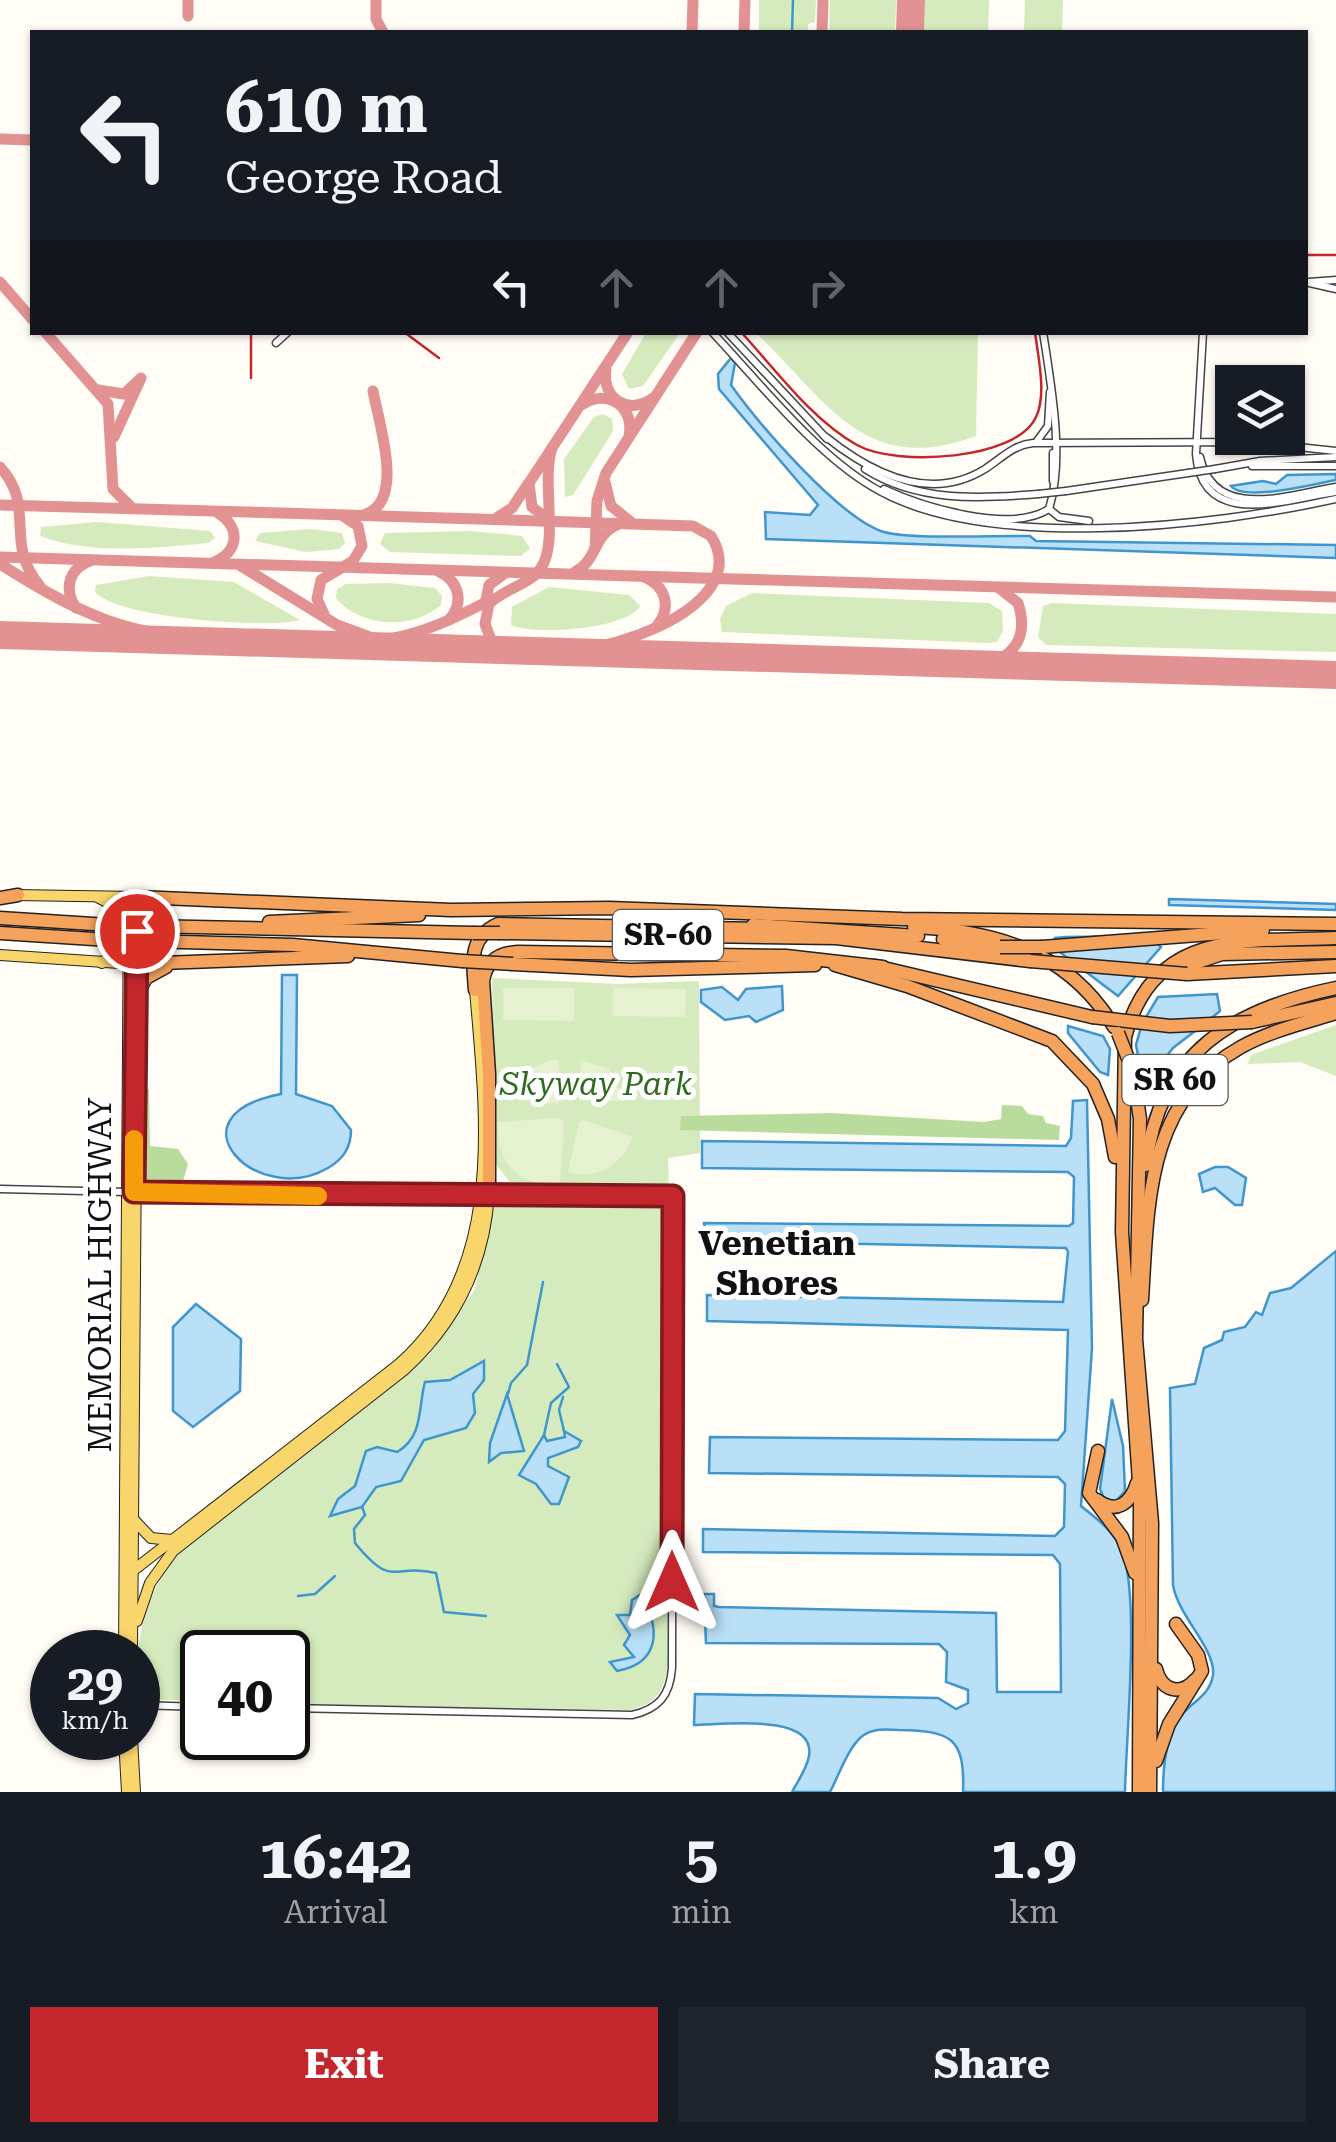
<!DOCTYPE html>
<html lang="en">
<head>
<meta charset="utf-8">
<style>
  :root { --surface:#171b24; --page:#20242c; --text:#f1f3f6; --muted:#9ea1a6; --accent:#c4262e }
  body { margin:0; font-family:"Roboto Serif",serif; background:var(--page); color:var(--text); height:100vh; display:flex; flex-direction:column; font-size:38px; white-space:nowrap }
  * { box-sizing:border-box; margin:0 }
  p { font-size:32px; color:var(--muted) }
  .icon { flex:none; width:55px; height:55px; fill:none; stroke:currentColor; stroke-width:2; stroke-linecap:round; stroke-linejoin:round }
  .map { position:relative; height:1792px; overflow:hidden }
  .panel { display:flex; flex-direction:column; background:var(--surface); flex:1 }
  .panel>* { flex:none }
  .hud { position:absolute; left:30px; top:30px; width:1278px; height:305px; border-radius:0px; box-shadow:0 2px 8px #0004; background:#171b24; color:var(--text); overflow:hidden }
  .tools { position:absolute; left:1215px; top:365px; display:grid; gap:20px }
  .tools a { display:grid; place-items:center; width:90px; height:90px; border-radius:0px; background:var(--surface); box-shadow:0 2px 8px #0004; font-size:50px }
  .speed { position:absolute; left:30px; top:1630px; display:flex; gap:20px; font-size:50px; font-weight:700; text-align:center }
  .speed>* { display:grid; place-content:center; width:130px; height:130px; border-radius:50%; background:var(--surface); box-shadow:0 2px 8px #0004; line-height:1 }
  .speed small { font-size:25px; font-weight:400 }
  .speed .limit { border:5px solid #111; border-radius:15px; background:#fff; color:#111 }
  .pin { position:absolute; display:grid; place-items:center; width:85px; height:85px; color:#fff; margin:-42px; border:5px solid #fff; border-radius:50%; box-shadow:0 2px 10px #0007 }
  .me { position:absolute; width:110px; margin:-55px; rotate:0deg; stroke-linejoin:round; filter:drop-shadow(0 0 8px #0008) }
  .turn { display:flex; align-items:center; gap:35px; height:210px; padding:0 30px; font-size:45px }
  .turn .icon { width:130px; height:130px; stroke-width:2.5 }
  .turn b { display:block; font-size:70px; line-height:85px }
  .lanes { display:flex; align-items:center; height:95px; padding:0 30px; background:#0003; justify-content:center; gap:50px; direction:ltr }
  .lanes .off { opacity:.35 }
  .eta { display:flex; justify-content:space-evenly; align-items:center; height:170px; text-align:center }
  .eta b { font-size:60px; font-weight:700; line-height:70px }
  .cta { display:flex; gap:20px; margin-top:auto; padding:20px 30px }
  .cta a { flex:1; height:115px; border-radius:0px; background:var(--accent); color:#fff; font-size:40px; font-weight:700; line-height:115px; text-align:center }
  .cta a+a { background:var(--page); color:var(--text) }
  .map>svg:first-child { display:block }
  .green { fill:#d5ebbd }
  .forest { fill:#b9dc9c }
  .pitch { fill:#e6f2cf }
  .water { fill:#b9e0f7; stroke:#3f96cf; stroke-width:2.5 }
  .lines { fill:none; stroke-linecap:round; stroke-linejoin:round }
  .stream { stroke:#3f96cf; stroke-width:2.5 }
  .taxiway { stroke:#e29292; stroke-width:11 }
  .runway { stroke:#e29292; stroke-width:28 }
  .minor-casing { stroke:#444; stroke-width:9 }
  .major-casing { stroke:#222; stroke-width:12 }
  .highway-casing { stroke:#222; stroke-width:15 }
  .minor { stroke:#fff; stroke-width:6 }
  .major { stroke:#f9d66b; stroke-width:10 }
  .highway { stroke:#f5a25d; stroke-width:12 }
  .tram { stroke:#c4262e; stroke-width:2.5 }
  .minor-bridge-casing { stroke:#444; stroke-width:9; stroke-linecap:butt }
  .highway-bridge-casing { stroke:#222; stroke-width:15; stroke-linecap:butt }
  .minor-bridge { stroke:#fff; stroke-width:6 }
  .highway-bridge { stroke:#f5a25d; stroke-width:12 }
  .route-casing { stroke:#7f191e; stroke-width:25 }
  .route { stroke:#c4262e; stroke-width:18 }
  .slow { stroke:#f59e0b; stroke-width:18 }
  .labels { text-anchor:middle; stroke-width:10; stroke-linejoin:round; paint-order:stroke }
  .shield { fill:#fff; stroke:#585858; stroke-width:2.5 }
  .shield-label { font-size:30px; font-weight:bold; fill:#111 }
  .park-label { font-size:32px; font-style:italic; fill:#2f6b1f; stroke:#fff }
  .street-label { font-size:32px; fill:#111; stroke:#fff }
  .neighbourhood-label { font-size:35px; font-weight:bold; fill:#111; stroke:#fff }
</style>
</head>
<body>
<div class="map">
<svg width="1336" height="1792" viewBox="0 0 1336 1792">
  <rect width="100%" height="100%" fill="#fffdf5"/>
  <!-- green -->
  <g class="green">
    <polygon points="759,0 816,0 815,22 808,24 808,32 759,32"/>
    <polygon points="830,0 896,0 895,32 829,32"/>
    <polygon points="925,0 989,0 988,32 924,32"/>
    <polygon points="1025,0 1063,0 1062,32 1024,32"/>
    <polygon points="646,333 680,333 643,386 629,389 622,374"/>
    <path d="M756,333H978L976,436C864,478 827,400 756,333Z"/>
    <polygon points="603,414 612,419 613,431 573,495 565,497 564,459 594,417"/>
    <path d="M97,522L210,531L215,538L208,543C155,548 90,555 40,536L41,527Z"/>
    <polygon points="311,529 342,533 345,543 339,549 306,552 255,541 260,533"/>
    <polygon points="470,531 522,536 530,548 521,556 390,552 380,544 385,533"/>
    <path d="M149,576L234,582L300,620C267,629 117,618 95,592L96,585Z"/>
    <path d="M389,583L435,588L442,596L441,605C412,630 361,628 336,598L337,589L346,584Z"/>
    <path d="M549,587L629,595L640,606C628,629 534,636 511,625L512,607Z"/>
    <polygon points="752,593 989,603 1002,611 1003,631 997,642 988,643 722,632 720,619 726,606"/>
    <polygon points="1052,603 1336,614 1336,652 1046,645 1038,637 1043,606"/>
    <polygon points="492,978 617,984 699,981 700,1153 668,1158 669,1191 514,1187 494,1162"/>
    <polygon points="1336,1025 1336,1076 1300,1062 1248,1064 1251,1055"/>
    <path d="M666,1202L668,1662C665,1690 657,1704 629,1710L288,1704V1652H202V1701L142,1699C127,1655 149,1587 178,1552L429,1355L475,1289L495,1203Z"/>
  </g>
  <!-- forest -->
  <g class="forest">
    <polygon points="138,1088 149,1089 150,1146 178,1149 188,1164 181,1188 137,1186"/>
    <polygon points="1002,1105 1022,1106 1028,1114 1043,1116 1046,1123 1060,1126 1059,1140 680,1130 681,1116 831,1113 984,1122 1001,1119"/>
  </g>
  <!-- pitch -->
  <g class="pitch">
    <polygon points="503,988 574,988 574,1021 503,1020"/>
    <polygon points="613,988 686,989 685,1017 613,1016"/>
    <path d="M558,1059L562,1099L558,1104L517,1100C520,1075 534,1063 558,1059Z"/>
    <polygon points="581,1060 610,1069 624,1101 579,1100"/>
    <path d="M560,1118L564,1123L560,1185C518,1185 496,1166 498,1122Z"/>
    <path d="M584,1120L633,1137C620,1166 599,1180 568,1172L579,1123Z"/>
  </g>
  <!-- water -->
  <g class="water">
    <path d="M731,358L735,363L731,385C758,423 840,519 884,532C914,540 994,535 1030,536L1036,541L1336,545V558L766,539L765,512L810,515L818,505L719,389L718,374Z"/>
    <path d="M1336,474V480C1313,484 1244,502 1231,486L1263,481L1276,484L1287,475Z"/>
    <polygon points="1169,899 1336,904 1336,910 1169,905"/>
    <polygon points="1149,936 1161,947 1118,996 1053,947 1055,938 1066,937"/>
    <path d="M282,975H297L296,1094L332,1106L351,1130C351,1148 343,1159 328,1168C257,1209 166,1116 281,1094Z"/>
    <polygon points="782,986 783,1010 756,1022 749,1016 725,1020 701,1002 701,990 722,987 738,1000 746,989"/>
    <polygon points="1217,994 1220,1011 1204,1024 1143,1022 1158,997"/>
    <polygon points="1068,1026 1103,1036 1110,1049 1108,1075 1100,1072 1068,1033"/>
    <polygon points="1141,1027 1199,1028 1173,1048 1148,1080 1142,1076 1136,1045"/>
    <path d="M1087,1100L1092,1348L1081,1506C1098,1520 1113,1530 1122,1551C1140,1596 1126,1737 1125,1792H963C965,1737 951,1731 899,1730C886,1729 872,1728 861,1737C847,1750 839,1775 830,1792H792C798,1781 807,1768 809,1756C816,1712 722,1725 694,1725L695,1694L938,1698L956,1709L968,1703V1690L946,1682L947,1652L939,1644L706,1643L704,1594H714V1606L719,1607L996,1613L997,1692H1061L1060,1564L1053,1555L703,1552V1529L1055,1536L1064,1527L1065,1484L1058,1477L709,1473L710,1437L1058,1440L1065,1431L1068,1330L707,1321V1295L1063,1302L1068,1252L1066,1248L707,1241L704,1223L1069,1226L1073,1223L1074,1177L1068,1172L702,1168V1141L1066,1146L1071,1138L1073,1101Z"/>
    <polygon points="1215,1167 1228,1167 1246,1178 1242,1205 1235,1205 1215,1188 1203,1192 1199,1174"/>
    <path d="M1336,1251V1792H1163C1163,1769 1165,1737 1180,1717C1191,1702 1210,1696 1213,1675C1216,1649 1178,1616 1173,1585L1170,1388L1195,1384L1204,1348L1222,1340L1224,1332L1245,1327L1256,1312L1262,1315L1270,1293L1291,1288Z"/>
    <polygon points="196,1304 241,1339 240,1391 193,1427 173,1411 173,1327"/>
    <path d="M484,1361V1380L473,1394L475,1413L466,1428L424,1440L401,1481L376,1487L362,1507L330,1516L338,1499L355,1486L366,1451L377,1447L397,1452C424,1437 418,1406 425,1382L450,1380Z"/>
    <polygon points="507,1394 524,1451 501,1453 489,1462 490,1443"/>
    <polygon points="1112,1399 1123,1446 1125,1491 1115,1502 1105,1501 1100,1489"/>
    <polygon points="564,1431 581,1441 578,1447 548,1458 548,1466 569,1477 559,1504 551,1504 536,1484 519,1475 544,1435 547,1441 565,1437"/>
    <path d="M640,1595C661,1627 661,1663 617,1671L610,1662L634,1657L624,1645L630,1635L617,1615H630L632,1600Z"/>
  </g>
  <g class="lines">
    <!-- stream -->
    <g class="stream">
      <polyline points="792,32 793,0"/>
      <polyline points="508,1394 511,1383 527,1365 543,1282"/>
      <polyline points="563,1397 559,1410 564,1431"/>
      <polyline points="544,1435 551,1403 569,1387 557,1364"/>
      <path d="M362,1507L365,1515L354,1529L355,1543C394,1591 393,1562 436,1573L444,1612L486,1616"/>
      <polyline points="298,1596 315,1594 335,1576"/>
    </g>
    <!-- taxiway -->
    <g class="taxiway">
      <polyline points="376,0 376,19 383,32"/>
      <polyline points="188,16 188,0"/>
      <polyline points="692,32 693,0"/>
      <polyline points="744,32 745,0"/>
      <polyline points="822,32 823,0"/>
      <polyline points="0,139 32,140"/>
      <polyline points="0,282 32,319"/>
      <polyline points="45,332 108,404 113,489 132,508"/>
      <path d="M606,369C601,399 629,416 653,398"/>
      <polyline points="98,390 124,394 141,378 114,437"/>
      <path d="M583,404C608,388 635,407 629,436"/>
      <path d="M0,467C37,507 3,543 40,586"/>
      <polyline points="605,482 611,506 631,522"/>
      <path d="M0,505C190,511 381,515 571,522L693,526L711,536C765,620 537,681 491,640L485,624L489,604C503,589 530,585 541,568C559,541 541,481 552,448"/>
      <path d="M366,514C405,500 379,424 373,391"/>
      <polyline points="498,517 512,508 528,484"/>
      <polyline points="549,520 532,507 529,483 628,332"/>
      <polyline points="595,549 597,501 606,473 697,332"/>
      <polyline points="0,557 1336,597"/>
      <path d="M214,562C239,552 241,527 218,513"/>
      <path d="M0,564C80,615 131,638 227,640"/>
      <polyline points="241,566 337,625 378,640"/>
      <path d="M438,571C459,581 465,602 449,620"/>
      <path d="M575,572C597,561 593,535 617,525"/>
      <path d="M644,577C666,586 672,607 657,626"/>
      <polyline points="485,605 489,585 505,573"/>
      <path d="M76,608C63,588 69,568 92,560"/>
      <polyline points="324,614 317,599 321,580 353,561 362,546 358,526 343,516"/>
      <path d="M271,642C369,644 399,648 488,601"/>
      <path d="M987,664C1017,655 1028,634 1018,603L999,588"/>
      <polyline points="1290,673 1336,673"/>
    </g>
    <!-- runway -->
    <g class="runway">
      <polyline points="910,32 911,0"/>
      <polyline points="0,635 1336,675"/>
    </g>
    <defs>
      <g id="minor">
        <polyline points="1305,282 1336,289"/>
        <polyline points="1309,282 1336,280"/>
        <path d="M712,332C759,382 813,451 871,486C981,554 1214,526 1336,499"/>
        <polyline points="727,332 827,439"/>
        <path d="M1203,332L1196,454C1202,531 1286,499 1336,492"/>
        <polyline points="276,343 288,332"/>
        <path d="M826,437C871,473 930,503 985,469C1002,458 1013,445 1033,443L1250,442L1336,451"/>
        <polyline points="1037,441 1048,426 1050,392"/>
        <polyline points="1053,453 1053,481"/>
        <path d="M1200,457C1214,523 1290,494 1336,487"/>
        <polyline points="1252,466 1336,466"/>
        <path d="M865,469C917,502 978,499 1038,494"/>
        <polyline points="1215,469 1260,461 1336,457"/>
        <path d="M884,489C923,507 1010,534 1049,509C1065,458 1051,385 1043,332"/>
        <polyline points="1066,491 1188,473"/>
        <polyline points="1049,509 1059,517 1089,521"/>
        <path d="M0,1189L296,1196H673L672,1668C670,1695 659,1709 632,1715L288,1708"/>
        <polyline points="138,1705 202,1707"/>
      </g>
      <g id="major">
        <polyline points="14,895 138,897 132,1652"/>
        <path d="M99,898C123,908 120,927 118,949L102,963"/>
        <polyline points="0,955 134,964"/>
        <polyline points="133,1519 151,1538 172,1540"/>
        <path d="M130,1573L398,1365C506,1271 486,1119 475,990"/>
        <path d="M137,1621L150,1583L173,1551L404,1370C456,1323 484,1264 489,1195"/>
        <polyline points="124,1652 129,897"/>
        <polyline points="124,1738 127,1792"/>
        <polyline points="132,1738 135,1792"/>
      </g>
      <g id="highway">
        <polyline points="138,897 451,910 609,908 902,919 1336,924"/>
        <polyline points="0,898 18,895"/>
        <polyline points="0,918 109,925"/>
        <polyline points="269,922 419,915"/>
        <polyline points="753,925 918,936"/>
        <polyline points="145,926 473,933"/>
        <path d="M914,927C997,931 1069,952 1114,1027"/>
        <polyline points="0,933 109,940"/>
        <polyline points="500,933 836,938 1030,961"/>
        <polyline points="943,939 1000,947"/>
        <polyline points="145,941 293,945 462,961"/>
        <polyline points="1042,947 1263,930"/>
        <polyline points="135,964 348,956"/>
        <polyline points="513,964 631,970 815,965"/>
        <polyline points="835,965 907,986 1052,1041 1093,1084 1108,1119 1115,1157"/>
        <polyline points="875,966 1092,1017"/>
        <polyline points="1183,967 1222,954 1336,952"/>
        <polyline points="1187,974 1336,966"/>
        <path d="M475,990C473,962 468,938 498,924L760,929"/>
        <polyline points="135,998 146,978 166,967"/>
        <polyline points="1252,1022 1336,1003"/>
        <polyline points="1133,1071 1140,1119 1136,1339 1152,1523 1150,1792"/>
        <path d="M1146,1165C1159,1052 1234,1009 1336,988"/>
        <path d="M489,1195V1074L483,981C486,961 499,953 518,952L786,956L883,967"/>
        <path d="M1142,1300C1148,1204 1146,1100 1241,1047C1270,1031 1304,1023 1336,1013"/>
        <polyline points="1098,1451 1089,1493 1122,1537 1135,1573"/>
        <path d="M1097,1500C1116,1515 1131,1503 1137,1483"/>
        <path d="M1156,1669C1161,1690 1180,1697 1195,1680"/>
        <polyline points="1156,1761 1169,1724 1202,1671 1198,1655 1176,1624"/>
        <path d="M1139,1792L1140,1497L1122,1232L1125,1037C1154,928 1246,942 1336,938"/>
      </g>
    </defs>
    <!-- minor casing -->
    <use href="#minor" class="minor-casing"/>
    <!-- major casing -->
    <use href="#major" class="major-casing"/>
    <!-- highway casing -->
    <use href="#highway" class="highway-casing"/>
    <!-- minor -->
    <use href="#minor" class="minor"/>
    <!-- major -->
    <use href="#major" class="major"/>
    <!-- highway -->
    <use href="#highway" class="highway"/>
    <!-- tram -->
    <g class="tram">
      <polyline points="1305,255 1336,255"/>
      <polyline points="404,332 439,358"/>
      <path d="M741,332C776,370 812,420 857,445C896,467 1017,460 1036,417C1047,394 1038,357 1035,332"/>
      <polyline points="251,378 251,332"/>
    </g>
    <defs>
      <g id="minor-bridge">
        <polyline points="1188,473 1215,469"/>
        <polyline points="1038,494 1066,491"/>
      </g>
      <g id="highway-bridge">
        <polyline points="109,925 145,926"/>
        <polyline points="473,933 500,933"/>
        <polyline points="109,940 145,941"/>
        <polyline points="1000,947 1042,947"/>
        <polyline points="462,961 513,964"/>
        <polyline points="1030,961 1187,974"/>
        <polyline points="1092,1017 1170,1026 1252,1022"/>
        <polyline points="1118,1033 1133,1071"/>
      </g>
    </defs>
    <!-- minor-bridge casing -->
    <use href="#minor-bridge" class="minor-bridge-casing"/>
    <!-- highway-bridge casing -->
    <use href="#highway-bridge" class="highway-bridge-casing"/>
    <!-- minor-bridge -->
    <use href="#minor-bridge" class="minor-bridge"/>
    <!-- highway-bridge -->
    <use href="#highway-bridge" class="highway-bridge"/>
  </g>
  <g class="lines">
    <defs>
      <polyline id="route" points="137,931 134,1192 673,1196 672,1582"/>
    </defs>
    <!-- route casing -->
    <use href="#route" class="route-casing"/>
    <!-- route -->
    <use href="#route" class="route"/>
    <!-- slow -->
    <polyline class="slow" points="134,1139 134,1192 318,1196"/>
  </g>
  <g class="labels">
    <!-- shield labels -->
    <g class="shield">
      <rect x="613" y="910" width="110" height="50" rx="8"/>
      <rect x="1122.5" y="1055" width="105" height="50" rx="8"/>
    </g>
    <g class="shield-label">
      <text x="668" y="945">SR-60</text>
      <text x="1175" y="1090">SR 60</text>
    </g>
    <!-- park labels -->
    <g class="park-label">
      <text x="596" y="1095">Skyway Park</text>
    </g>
    <!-- street labels -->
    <g class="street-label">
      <text transform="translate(100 1275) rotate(-90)" y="11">MEMORIAL HIGHWAY</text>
    </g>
    <!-- neighbourhood labels -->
    <g class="neighbourhood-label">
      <text x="777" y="1255">Venetian<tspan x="777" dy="40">Shores</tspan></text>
    </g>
  </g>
</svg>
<div class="tools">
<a><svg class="icon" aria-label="layers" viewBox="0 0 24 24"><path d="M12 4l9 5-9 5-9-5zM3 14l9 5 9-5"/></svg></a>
</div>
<div class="speed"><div>29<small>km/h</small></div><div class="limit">40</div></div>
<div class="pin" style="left:137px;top:931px;background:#d93025"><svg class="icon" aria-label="arrive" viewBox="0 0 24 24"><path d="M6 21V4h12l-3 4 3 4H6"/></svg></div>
<svg class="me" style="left:672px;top:1582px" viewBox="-20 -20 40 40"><path d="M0-17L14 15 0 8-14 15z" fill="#c4262e" stroke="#fff" stroke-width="4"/></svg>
<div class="hud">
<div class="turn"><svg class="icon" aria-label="left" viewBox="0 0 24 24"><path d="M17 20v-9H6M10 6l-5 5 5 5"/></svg><div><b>610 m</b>George Road</div></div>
<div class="lanes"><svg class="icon" aria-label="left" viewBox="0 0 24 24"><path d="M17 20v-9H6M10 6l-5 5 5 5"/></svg><svg class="icon off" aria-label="ahead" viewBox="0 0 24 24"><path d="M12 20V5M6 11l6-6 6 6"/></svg><svg class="icon off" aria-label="ahead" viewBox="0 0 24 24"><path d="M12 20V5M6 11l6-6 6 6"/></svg><svg class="icon off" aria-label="right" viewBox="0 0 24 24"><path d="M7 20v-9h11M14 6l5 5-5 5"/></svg></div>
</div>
</div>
<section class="panel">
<div class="eta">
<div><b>16:42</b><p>Arrival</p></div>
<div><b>5</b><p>min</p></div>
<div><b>1.9</b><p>km</p></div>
</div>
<div class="cta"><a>Exit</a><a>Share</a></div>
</section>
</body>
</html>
